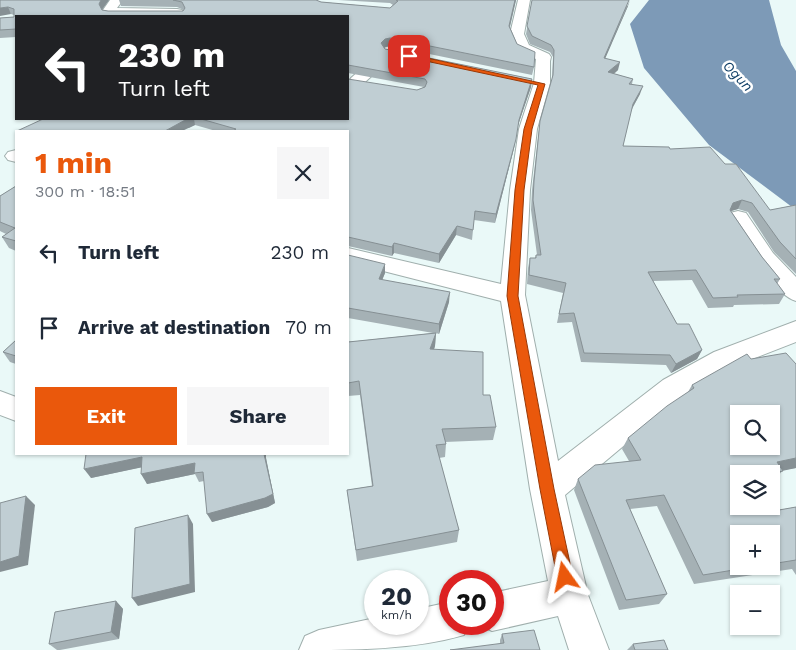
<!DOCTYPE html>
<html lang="en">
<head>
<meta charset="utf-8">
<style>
  :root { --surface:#fff; --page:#f6f6f7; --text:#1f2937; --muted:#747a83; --accent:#ea580c }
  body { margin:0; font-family:"Work Sans",sans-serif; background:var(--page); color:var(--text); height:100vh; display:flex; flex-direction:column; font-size:19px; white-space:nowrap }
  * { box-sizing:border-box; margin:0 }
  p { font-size:16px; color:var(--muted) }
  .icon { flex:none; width:28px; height:28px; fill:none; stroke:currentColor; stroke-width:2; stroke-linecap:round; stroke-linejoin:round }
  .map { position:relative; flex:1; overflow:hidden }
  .drawer { position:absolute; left:15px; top:130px; width:334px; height:325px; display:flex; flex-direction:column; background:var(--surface); border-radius:0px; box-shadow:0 1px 4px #0004 }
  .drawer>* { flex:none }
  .guide { position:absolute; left:15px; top:15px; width:334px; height:105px; border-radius:0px; box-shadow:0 1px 4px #0004; background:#202124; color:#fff; overflow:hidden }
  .fabs { position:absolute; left:730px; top:405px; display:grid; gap:10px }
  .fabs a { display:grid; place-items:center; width:50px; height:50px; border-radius:0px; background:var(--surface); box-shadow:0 1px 4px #0004; font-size:25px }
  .speed { position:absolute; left:364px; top:570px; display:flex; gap:10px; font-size:25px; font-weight:700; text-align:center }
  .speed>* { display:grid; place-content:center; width:65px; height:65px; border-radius:50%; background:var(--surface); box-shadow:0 1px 4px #0004; line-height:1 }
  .speed small { font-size:12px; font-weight:400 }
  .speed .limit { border:8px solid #d22; background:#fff; color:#111 }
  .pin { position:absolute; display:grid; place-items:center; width:42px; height:42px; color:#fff; margin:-21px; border-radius:10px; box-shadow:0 2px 8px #0006 }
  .me { position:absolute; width:55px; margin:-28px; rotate:348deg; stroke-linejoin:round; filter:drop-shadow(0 0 4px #0008) }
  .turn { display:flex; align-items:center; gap:18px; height:105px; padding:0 20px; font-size:22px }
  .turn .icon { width:65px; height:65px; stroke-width:2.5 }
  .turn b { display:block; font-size:35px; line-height:42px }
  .round { display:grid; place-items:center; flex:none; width:52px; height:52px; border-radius:0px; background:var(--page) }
  .headline { display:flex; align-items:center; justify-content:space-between; height:85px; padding:0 20px }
  h1 { font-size:30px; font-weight:700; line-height:38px; color:var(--accent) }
  .action { display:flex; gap:10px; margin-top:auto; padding:10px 20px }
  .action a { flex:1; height:58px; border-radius:0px; background:var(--accent); color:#fff; font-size:20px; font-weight:700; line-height:58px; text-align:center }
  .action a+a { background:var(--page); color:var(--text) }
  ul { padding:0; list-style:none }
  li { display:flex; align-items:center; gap:15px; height:75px; padding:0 20px }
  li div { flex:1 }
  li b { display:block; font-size:19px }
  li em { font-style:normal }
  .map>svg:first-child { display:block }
  .water { fill:#7d9ab7 }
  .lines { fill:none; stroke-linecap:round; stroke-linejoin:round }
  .minor-casing { stroke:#a0afad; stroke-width:2 }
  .minor { fill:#fff; fill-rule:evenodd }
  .wall { fill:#a5b1b5; fill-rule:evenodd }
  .shaded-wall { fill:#869094 }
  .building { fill:#c0ced3; stroke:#869094; fill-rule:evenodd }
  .route { fill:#ea580c; stroke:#983908 }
  .labels { text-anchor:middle; stroke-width:5; stroke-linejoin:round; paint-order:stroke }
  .far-water-label { font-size:14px; font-style:italic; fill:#124068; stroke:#fff }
</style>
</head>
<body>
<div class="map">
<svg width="796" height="650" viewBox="0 0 796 650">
  <rect width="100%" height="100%" fill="#eaf9f8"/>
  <!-- water -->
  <polygon class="water" points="649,0 769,0 781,45 796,71 796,210 709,145 644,68 630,24"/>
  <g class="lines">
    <defs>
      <g id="minor">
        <polygon points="110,0 123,0 117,8 177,9 182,10 185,16 110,16 105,15 103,10"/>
        <polygon points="518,0 530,0 524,34 529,45 549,54 551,57 550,61 550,83 537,129 530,190 525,295 558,461 663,380 714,352 796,321 796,342 734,366 683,396 565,495 588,595 609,650 569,650 558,616 492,631 478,624 492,624 492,593 548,581 530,489 501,301 348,262 348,248 501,284 510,190 519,129 534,83 536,59 518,51 510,34"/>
        <polygon points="404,34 409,35 411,38 409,41 363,84 351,84 349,81 351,78 399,35"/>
        <polygon points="16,150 16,162 8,160 5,156 8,152"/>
        <path d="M738,211L746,213L773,253L796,277V301C773,295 741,239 727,218L730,213Z"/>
        <polygon points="0,391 16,397 16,421 0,415"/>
        <path d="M450,602V624H468L464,635C412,650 354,650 299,650L305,636L319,630L375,618V624H418V609Z"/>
      </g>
    </defs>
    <!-- minor casing -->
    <use href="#minor" class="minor-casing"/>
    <!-- minor -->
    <use href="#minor" class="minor"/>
  </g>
  <!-- wall -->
  <g class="wall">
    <polygon points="0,0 109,0 102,10 108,11 183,11 184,10 177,7 121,6 119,0 316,0 321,2 390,8 393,5 390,3 338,0 516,0 510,27 517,44 534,67 532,75 390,46 384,48 385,49 532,79 531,87 517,128 514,148 495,223 474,220 472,240 456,235 439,263 394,253 392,256 348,246 348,247 348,131 216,131 195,125 189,128 43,119 348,119 424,87 348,73 348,74 348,16 16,16 16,37 0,38 0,18 14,17 14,15 11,14"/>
    <polygon points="532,0 628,6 605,58 618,70 614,74 633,79 632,84 640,94 631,111 623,146 670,149 725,164 770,210 796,205 796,274 774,252 748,212 738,209 731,211 762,257 780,279 777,284 785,294 779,304 734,305 733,307 708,308 692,280 653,281 677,324 702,350 697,359 671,373 666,365 581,362 572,322 557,323 563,293 527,284 528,268 530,258 535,258 536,255 537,255 531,210 532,190 540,121 552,80 553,57 550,52 530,44 526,34"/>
    <polygon points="16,186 16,251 9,248 2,237 6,234 0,231 0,196"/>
    <polygon points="348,255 385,273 382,280 449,302 439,334 436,333 435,346 434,349 483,395 496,427 493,440 445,442 446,444 445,457 439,458 459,530 457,542 357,561 347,490 372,486 360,395 348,396 348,342 433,333 348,318"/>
    <polygon points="16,340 16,364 10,362 3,352"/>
    <path d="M751,359L796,364V468L783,470L773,482H771V474H739L762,513L796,507V575L792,569L694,584L657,506L630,509L667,594L659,604L619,610L574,490L578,479L629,461L622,449L628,438L688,392L692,385ZM771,534V566H739Z"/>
    <polygon points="86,454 266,454 266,458 275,503 268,507 212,522 204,481 199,482 195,474 147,484 142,467 91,478"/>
    <polygon points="116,601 123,609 119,639 60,650 57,650 49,644"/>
    <polygon points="502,634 540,650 500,643 500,640"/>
    <polygon points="633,644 668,650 627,650"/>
  </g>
  <!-- shaded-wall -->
  <g class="shaded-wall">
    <polygon points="101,0 109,0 101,11 99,4"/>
    <polygon points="515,0 516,0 508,34 509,26"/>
    <polygon points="630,0 628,6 602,66 604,58"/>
    <polygon points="8,7 11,14 0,16 0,8"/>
    <polygon points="390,38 390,46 385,47 381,51 381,43 385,39"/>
    <polygon points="620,62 618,70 606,80 608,72"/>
    <polygon points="532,79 531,87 517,128 519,120"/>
    <polygon points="643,86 640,94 630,112 633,104"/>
    <polygon points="187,119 194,119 195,125 182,131 165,131"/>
    <polygon points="516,139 514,148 495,223 496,214"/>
    <polygon points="742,200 738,209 728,212 733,203"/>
    <polygon points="457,226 456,235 439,263 439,254"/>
    <polygon points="394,243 394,253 392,256 392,247"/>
    <polygon points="385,264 385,273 379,288 379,279"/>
    <polygon points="450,292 449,302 439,334 439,324"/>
    <polygon points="436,333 435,346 430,362 430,349"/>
    <polygon points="702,350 697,359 671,373 676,364"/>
    <polygon points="264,454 266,454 266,458 275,503 268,507 212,522 207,514"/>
    <polygon points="142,457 148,466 91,478 84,469"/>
    <polygon points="796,458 796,468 777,472 777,462"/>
    <polygon points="195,463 195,474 147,484 141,474"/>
    <polygon points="26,496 35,505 28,565 0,572 0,562"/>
    <polygon points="188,515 193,524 195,592 138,606 132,598"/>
    <polygon points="116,601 123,609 119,639 111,632"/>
  </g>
  <!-- building -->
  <g class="building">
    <polygon points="0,0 101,0 99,4 102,10 108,11 183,11 185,8 182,2 173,0 316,0 321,2 390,8 398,1 396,0 515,0 509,26 517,44 535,52 534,67 390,38 385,39 381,43 385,49 532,79 519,120 516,139 496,214 475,211 473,230 457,226 439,254 394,243 392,247 348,237 348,131 233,131 236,129 201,119 348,119 348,79 417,90 425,87 427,82 425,79 348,65 348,16 16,16 16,29 0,30 0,18 14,17 14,9 8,7 0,8"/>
    <polygon points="532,0 629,0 604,58 620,62 608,72 633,79 629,84 643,86 633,104 623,146 669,147 670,149 710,147 725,164 736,164 770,210 796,205 796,259 780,242 752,203 742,200 733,203 730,210 762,257 780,279 774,279 785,294 737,295 738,297 713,298 696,270 648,272 677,324 689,324 702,350 676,364 670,355 584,353 574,313 559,314 566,283 529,275 530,258 536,258 536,255 541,255 533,200 534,181 540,121 553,75 554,50 551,45 532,36 527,26"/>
    <polygon points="43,119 187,119 165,131 17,131"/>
    <polygon points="16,186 16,241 2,237 15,228 0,222 0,196"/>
    <polygon points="348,255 385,264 379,279 450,292 439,324 348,308"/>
    <polygon points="436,333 430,349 483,352 483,395 490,395 496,427 442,429 446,444 436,445 459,530 356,550 347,490 373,486 359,381 348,383 348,342"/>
    <polygon points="16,340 16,356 3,352"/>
    <path d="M786,353L796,364V458L777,462L783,471L763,474H739V506H758L762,513L796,507V560L771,564V534H739V566H758L703,575L664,495L626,500L667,594L626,600L578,479L595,465L641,460L628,438L667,406L694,388L692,385L747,354L751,359ZM739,414H771V446H739Z"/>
    <polygon points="86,454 264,454 273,494 265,498 207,514 203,472 194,473 195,463 141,474 142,457 84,469"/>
    <polygon points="26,496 19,556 0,562 0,503"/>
    <polygon points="188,515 190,584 132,598 135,528"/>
    <polygon points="116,601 111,632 49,644 55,612"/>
    <polygon points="534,630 540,650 450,650 504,643 502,634"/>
    <polygon points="664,640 668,650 635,650 633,644"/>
  </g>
  <!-- route -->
  <polygon class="route" points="409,54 545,84 532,129 524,190 518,296 554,489 573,577 571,583 565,585 560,583 557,577 540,489 507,296 515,190 524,129 538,85 407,57 407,55"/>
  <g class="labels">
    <!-- far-water labels -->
    <g class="far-water-label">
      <text transform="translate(738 76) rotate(46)" y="5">Ogun</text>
    </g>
  </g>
</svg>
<div class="fabs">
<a><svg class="icon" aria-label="search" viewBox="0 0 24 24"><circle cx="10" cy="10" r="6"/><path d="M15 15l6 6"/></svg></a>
<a><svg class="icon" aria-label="layers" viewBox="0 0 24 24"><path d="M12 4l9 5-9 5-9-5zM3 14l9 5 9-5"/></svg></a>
<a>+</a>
<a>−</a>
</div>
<div class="speed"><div>20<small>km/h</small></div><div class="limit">30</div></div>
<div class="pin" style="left:409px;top:56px;background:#d93025"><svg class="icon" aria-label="arrive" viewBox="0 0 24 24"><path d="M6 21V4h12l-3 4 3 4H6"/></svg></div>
<svg class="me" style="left:565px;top:577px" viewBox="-20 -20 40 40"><path d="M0-17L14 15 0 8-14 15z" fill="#ea580c" stroke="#fff" stroke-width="4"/></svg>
<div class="guide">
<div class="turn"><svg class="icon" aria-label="left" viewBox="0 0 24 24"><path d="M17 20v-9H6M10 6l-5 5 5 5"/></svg><div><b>230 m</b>Turn left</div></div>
</div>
<section class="drawer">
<div class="headline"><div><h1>1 min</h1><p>300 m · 18:51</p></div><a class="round"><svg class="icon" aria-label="close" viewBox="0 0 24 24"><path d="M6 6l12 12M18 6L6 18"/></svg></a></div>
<ul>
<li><svg class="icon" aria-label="left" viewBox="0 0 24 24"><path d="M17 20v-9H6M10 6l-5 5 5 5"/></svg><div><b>Turn left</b></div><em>230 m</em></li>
<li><svg class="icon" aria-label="arrive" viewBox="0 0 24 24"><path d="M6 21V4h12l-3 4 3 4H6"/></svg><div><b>Arrive at destination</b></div><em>70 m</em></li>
</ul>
<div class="action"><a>Exit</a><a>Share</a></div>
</section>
</div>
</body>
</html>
